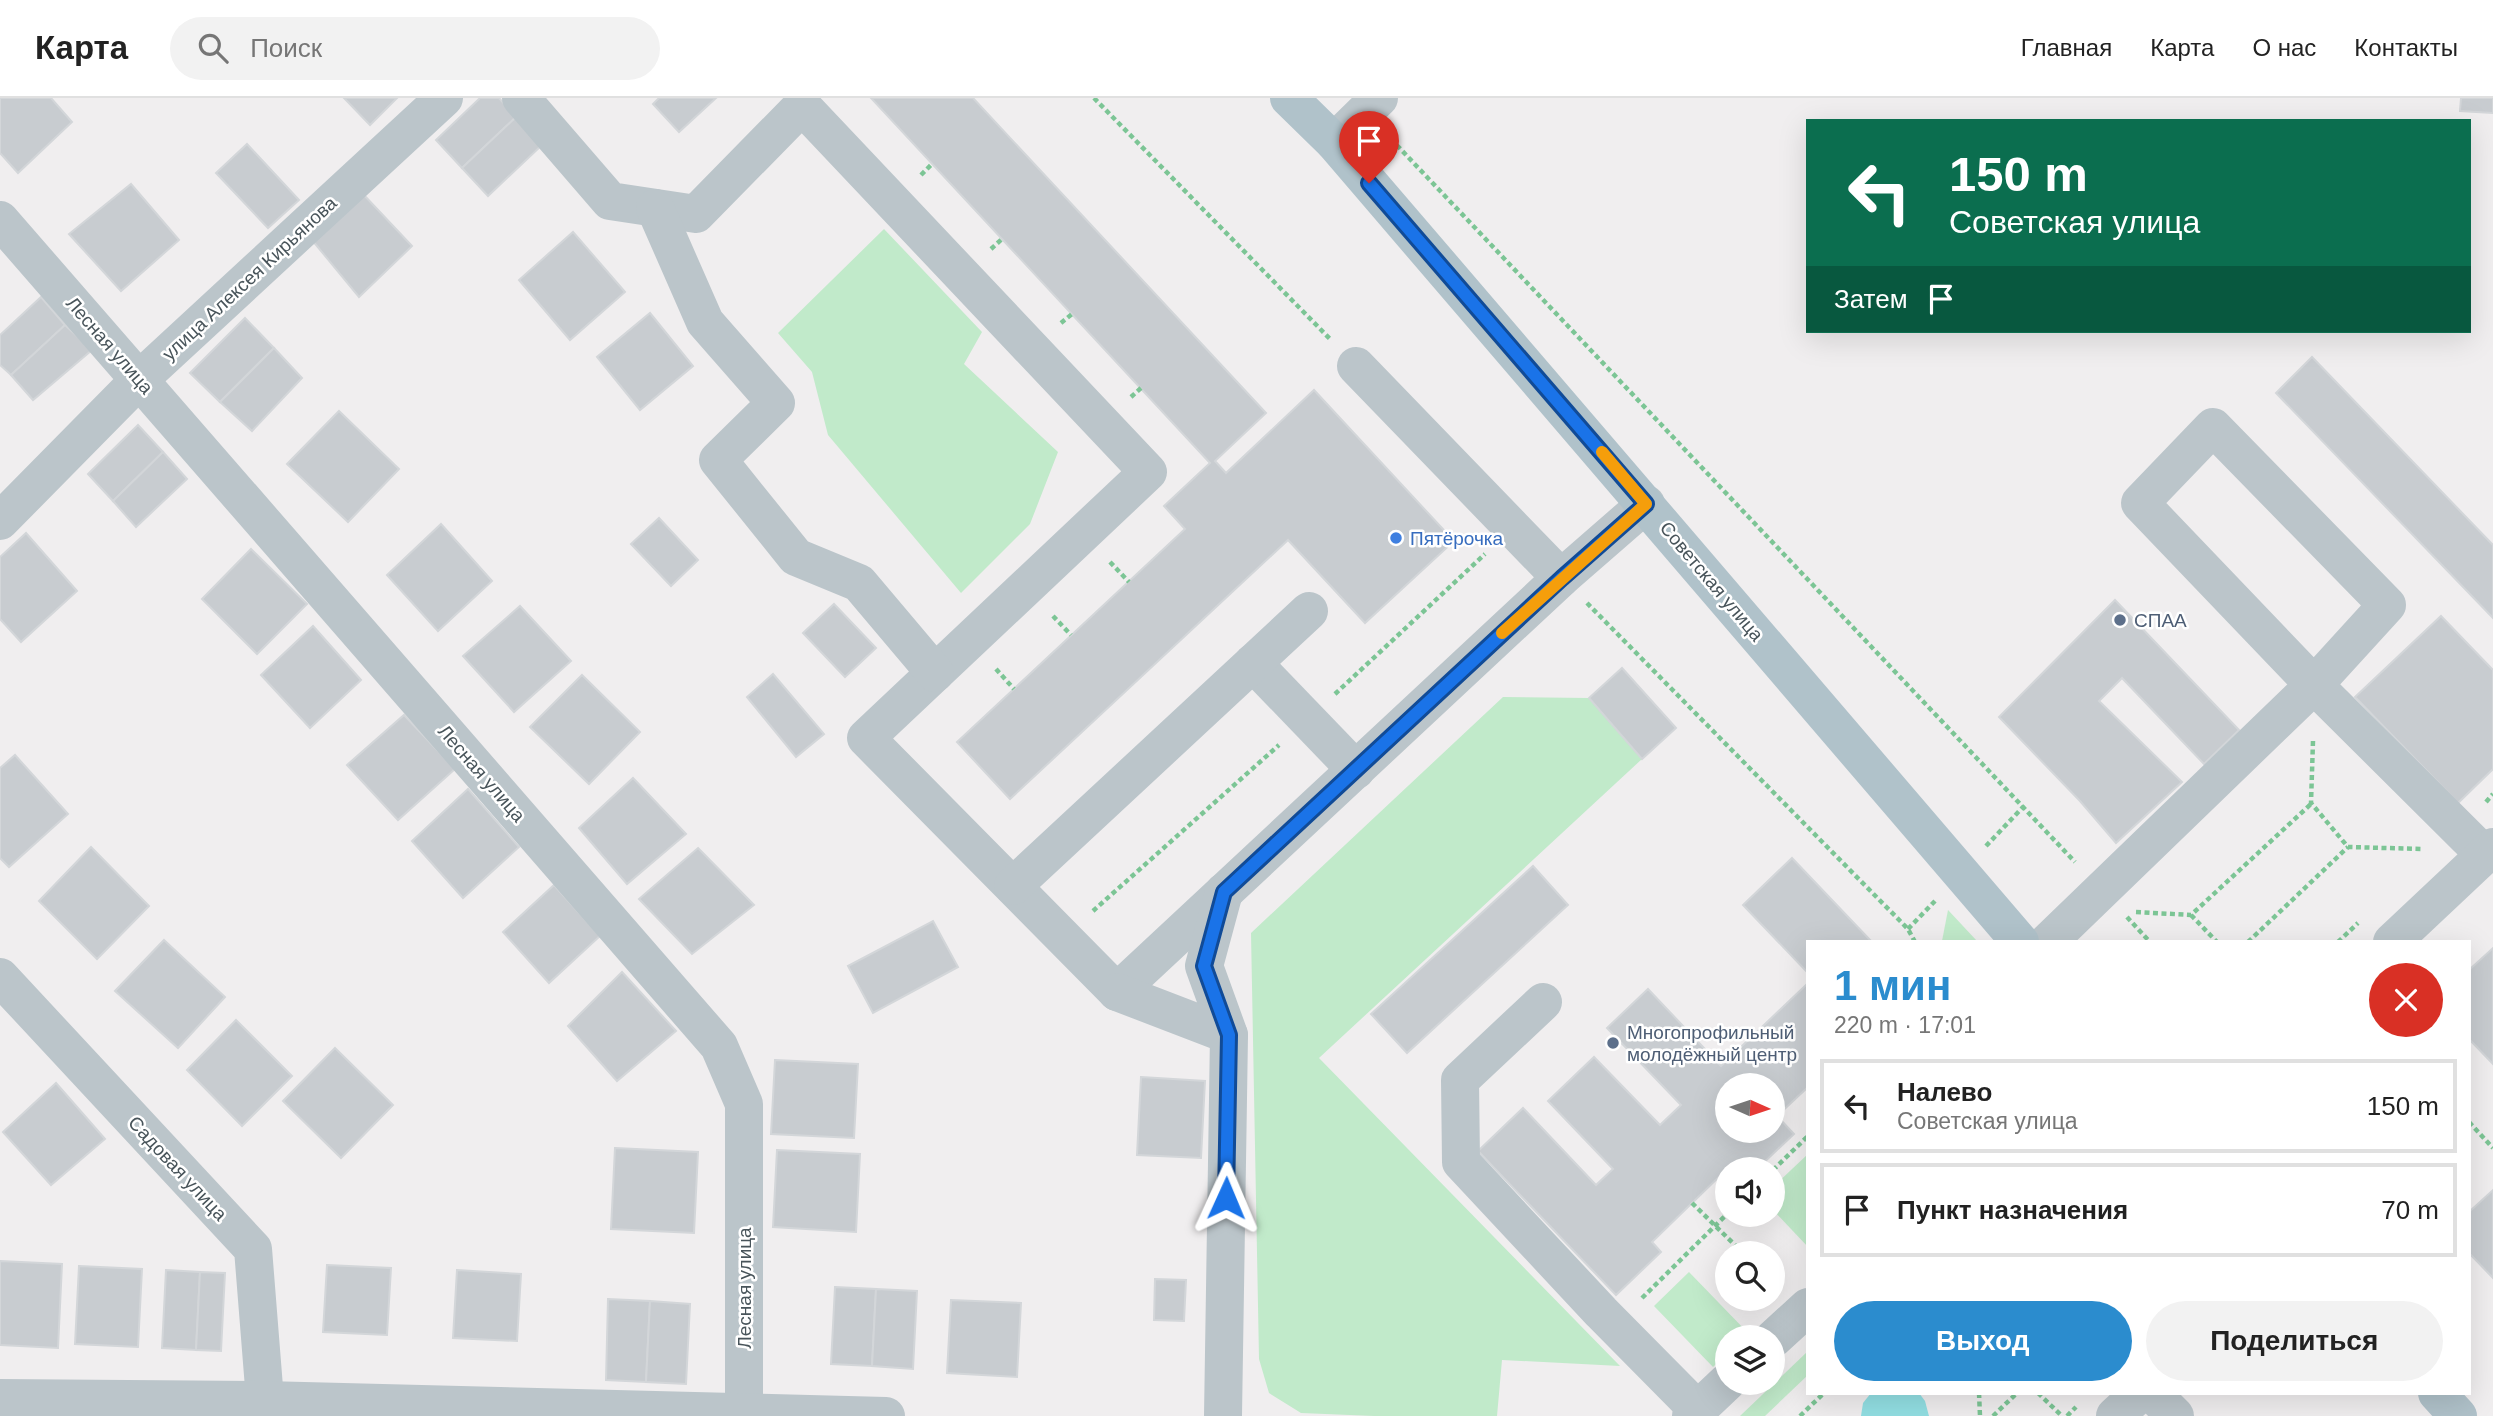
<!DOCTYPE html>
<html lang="ru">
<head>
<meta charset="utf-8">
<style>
  :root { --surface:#fff; --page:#f2f2f2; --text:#222; --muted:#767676; --line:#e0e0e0; --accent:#2b8cce }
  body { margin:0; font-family:Arial,sans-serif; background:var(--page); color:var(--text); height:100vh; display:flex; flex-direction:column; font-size:26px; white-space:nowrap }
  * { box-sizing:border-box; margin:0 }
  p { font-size:23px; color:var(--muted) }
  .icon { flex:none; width:38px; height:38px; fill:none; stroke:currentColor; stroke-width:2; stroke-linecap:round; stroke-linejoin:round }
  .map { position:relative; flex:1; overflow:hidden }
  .details { position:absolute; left:1806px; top:842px; width:665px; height:455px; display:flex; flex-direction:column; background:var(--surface); border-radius:0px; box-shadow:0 7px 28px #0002 }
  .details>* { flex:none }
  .top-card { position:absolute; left:1806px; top:21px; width:665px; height:214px; border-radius:0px; box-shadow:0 7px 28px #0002; background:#0b6e4f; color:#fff; overflow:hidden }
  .needle { width:46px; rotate:93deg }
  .fabs { position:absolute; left:1715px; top:975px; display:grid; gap:14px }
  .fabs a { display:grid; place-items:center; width:70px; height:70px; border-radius:50%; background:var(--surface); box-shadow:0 7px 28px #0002; font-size:35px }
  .pin { position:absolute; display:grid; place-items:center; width:60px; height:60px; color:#fff; margin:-72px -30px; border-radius:50% 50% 50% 0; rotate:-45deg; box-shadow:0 0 7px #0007 }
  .pin .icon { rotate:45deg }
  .me { position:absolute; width:77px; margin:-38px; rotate:1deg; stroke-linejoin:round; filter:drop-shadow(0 0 5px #0008) }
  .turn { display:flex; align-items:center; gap:24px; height:147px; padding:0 28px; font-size:32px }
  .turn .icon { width:91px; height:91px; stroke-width:2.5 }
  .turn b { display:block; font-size:49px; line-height:60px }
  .then { display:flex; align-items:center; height:66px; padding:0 28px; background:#0003; gap:14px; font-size:26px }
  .round { display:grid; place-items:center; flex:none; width:74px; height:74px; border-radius:37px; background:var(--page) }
  .headline { display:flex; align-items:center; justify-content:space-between; height:119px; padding:0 28px }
  h1 { font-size:42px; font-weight:700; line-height:52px; color:var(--accent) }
  .cta { display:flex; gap:14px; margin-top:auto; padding:14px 28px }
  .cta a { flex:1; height:80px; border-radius:42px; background:var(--accent); color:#fff; font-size:28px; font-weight:700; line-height:80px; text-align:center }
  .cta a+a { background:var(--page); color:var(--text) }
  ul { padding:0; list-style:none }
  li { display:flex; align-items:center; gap:21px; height:94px; margin:0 14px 10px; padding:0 14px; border:4px solid var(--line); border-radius:0px }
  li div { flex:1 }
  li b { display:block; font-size:26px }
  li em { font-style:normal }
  header { display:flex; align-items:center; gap:42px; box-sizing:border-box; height:98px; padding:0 35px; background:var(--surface); border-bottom:2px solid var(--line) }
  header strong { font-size:33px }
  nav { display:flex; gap:38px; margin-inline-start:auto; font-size:24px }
  .search { width:490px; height:63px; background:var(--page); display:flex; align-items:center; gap:18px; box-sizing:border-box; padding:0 24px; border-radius:38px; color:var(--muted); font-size:26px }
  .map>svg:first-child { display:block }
  .green { fill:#c1eaca }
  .water { fill:#92dfe3 }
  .building { fill:#c8ccd0; stroke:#d3d6d9; stroke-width:2; fill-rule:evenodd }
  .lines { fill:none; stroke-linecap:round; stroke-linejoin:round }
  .path { stroke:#7cc595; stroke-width:4.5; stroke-dasharray:5 3.5; stroke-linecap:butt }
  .minor { stroke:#bbc5ca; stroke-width:38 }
  .major { stroke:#b0c2ca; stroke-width:38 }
  .route-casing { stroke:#114b97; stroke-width:18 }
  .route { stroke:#1a73e8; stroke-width:12 }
  .slow { stroke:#f59e0b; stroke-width:12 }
  .shop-dot { fill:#3f7fe0; stroke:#fff; stroke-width:2.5 }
  .service-dot { fill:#5c6f8a; stroke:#fff; stroke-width:2.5 }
  .labels { text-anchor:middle; stroke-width:5; stroke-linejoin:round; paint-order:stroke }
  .street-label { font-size:19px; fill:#48545a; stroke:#fff }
  .shop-label { font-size:19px; fill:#366cbe; stroke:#fff; text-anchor:start }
  .service-label { font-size:19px; fill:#4e5e75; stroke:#fff; text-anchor:start }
</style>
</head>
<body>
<header>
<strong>Карта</strong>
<div class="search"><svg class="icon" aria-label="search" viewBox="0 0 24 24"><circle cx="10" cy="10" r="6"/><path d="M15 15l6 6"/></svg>Поиск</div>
<nav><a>Главная</a><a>Карта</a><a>О нас</a><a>Контакты</a></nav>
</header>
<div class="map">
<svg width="2493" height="1318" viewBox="0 0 2493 1318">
  <rect width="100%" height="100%" fill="#f0eeef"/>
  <!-- green -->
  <g class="green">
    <polygon points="884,131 982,234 964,266 1058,354 1030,426 961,495 828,337 812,274 778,235"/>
    <polygon points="1503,599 1589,600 1642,661 1319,960 1620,1268 1502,1262 1497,1318 1374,1318 1301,1315 1269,1295 1259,1261 1251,835"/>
    <polygon points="1948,812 1977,843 1942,843"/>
    <polygon points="1808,1056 1808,1149 1773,1112 1773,1089"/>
    <polygon points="1689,1174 1748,1235 1744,1239 1727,1239 1727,1255 1713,1269 1654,1208"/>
    <polygon points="1808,1253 1808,1277 1765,1318 1740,1318"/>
  </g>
  <!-- water -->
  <polygon class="water" points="1871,1295 1919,1295 1925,1303 1929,1318 1861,1318 1863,1305"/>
  <!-- building -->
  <g class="building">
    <polygon points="0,0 51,0 72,24 18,75 0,55"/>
    <polygon points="344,0 397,0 370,27"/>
    <polygon points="480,0 499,0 516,19 462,70 436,42"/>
    <polygon points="659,0 716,0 679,34 653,6"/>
    <polygon points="871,0 973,0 1266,315 1215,363 1226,375 1314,292 1454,443 1365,525 1288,442 1010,701 957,644 1185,431 1164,408 1210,365"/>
    <polygon points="2461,0 2493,0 2493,15 2460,13"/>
    <polygon points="516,19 541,48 488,98 462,70"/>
    <polygon points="247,46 299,102 268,130 216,75"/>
    <polygon points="131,86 179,142 121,193 69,136"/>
    <polygon points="362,95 412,148 359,199 312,142"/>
    <polygon points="573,134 625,194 570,242 519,182"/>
    <polygon points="41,199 65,227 11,277 0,267 0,237"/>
    <polygon points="650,215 693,268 640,312 597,259"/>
    <polygon points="245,220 274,250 220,304 190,275"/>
    <polygon points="65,227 92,252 33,302 11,277"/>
    <polygon points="274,250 302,280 252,333 220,304"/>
    <polygon points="2312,259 2493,447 2493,520 2276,295"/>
    <polygon points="339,313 399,371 348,424 287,366"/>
    <polygon points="138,327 163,354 113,403 88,376"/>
    <polygon points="163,354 187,381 136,429 113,403"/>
    <polygon points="659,420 698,462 671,488 631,446"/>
    <polygon points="441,426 492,483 438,533 387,477"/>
    <polygon points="26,435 77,493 21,544 0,521 0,459"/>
    <polygon points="251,451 307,506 257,556 202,501"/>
    <polygon points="2115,502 2239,632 2204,666 2122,580 2099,603 2182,684 2116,745 2080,703 1999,619"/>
    <polygon points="834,506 876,550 845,579 803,535"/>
    <polygon points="520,508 571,563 514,614 463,558"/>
    <polygon points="2441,518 2493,572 2493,671 2458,705 2355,599"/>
    <polygon points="313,528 361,582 310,630 261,577"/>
    <polygon points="1622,570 1676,630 1642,661 1589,600"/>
    <polygon points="773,576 824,636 796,659 747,599"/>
    <polygon points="582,577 640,634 589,686 530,629"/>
    <polygon points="404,617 455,671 398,722 347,667"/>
    <polygon points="15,657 68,716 9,769 0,760 0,670"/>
    <polygon points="633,680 686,736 627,786 579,730"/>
    <polygon points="468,691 519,749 463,800 412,743"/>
    <polygon points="91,749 149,808 97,861 39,803"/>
    <polygon points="698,750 754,807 692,856 639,801"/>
    <polygon points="1792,760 1872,844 1808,844 1808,875 1743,807"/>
    <polygon points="1533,768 1568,807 1407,955 1371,916"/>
    <polygon points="554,787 600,838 549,885 503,834"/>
    <polygon points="933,823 958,869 873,915 848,868"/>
    <polygon points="164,842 225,899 178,950 115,893"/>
    <polygon points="2493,850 2493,966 2469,941 2469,872"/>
    <polygon points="622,874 676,933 617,983 568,928"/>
    <path d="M1808,885V989L1777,1018L1794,1036L1757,1071H1736L1732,1067L1727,1071L1652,1144L1661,1154L1616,1197L1478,1053L1523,1010L1596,1087L1613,1071L1548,1003L1594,959L1660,1027L1681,1007L1607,930L1648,891L1721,968ZM1727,987H1773V1032H1727Z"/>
    <polygon points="236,922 292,978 242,1028 187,972"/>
    <polygon points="335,950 393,1007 341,1060 283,1003"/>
    <polygon points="775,962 858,966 854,1040 771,1036"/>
    <polygon points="1141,979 1205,983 1201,1060 1137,1057"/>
    <polygon points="56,985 105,1041 51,1087 3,1034"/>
    <polygon points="615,1050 698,1054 694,1135 611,1131"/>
    <polygon points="777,1052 860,1056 856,1134 773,1129"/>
    <polygon points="2493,1092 2493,1180 2469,1155 2469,1114"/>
    <polygon points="0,1163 62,1166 58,1250 0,1247"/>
    <polygon points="327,1167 391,1170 387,1237 323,1234"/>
    <polygon points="79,1168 142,1171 138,1249 75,1246"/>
    <polygon points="166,1172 200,1174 196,1252 162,1250"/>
    <polygon points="457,1172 521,1176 517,1243 453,1240"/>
    <polygon points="200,1174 225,1175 221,1253 196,1252"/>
    <polygon points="1155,1181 1186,1182 1184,1223 1154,1222"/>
    <polygon points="835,1189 876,1191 872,1268 831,1266"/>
    <polygon points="876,1191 917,1193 913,1271 872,1268"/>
    <polygon points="608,1201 650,1203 646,1284 606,1282"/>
    <polygon points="951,1202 1021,1205 1017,1279 947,1275"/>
    <polygon points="650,1203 690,1206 686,1286 646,1284"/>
  </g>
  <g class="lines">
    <!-- path -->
    <g class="path">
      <polyline points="1094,0 1331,242"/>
      <polyline points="1391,41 2075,764"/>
      <polyline points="921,77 932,66"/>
      <polyline points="991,151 1002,141"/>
      <polyline points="1061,225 1072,216"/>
      <polyline points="1131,299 1141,290"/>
      <polyline points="1110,464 1129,484"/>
      <polyline points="1587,505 1908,831 1915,844"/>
      <polyline points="1053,518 1071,537"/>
      <polyline points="996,571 1014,591"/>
      <polyline points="1335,596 1485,456"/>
      <polyline points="2313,643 2311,705 2348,749 2423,751"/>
      <polyline points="2486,704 2493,696"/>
      <polyline points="1986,748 2024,708"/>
      <polyline points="1093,813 1279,647"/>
      <polyline points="2136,814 2191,817 2311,706"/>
      <polyline points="2191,817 2217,844"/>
      <polyline points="2127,819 2150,844"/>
      <polyline points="1908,831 1935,803"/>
      <polyline points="2248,844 2348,749"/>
      <polyline points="2338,844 2358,825"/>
      <polyline points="2469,1024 2493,1050"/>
      <polyline points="1773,1072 1808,1038"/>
      <polyline points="1692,1105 1743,1155"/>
      <polyline points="1642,1200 1727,1116"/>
      <polyline points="1979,1295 1980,1318"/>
      <polyline points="2038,1295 2062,1318"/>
      <polyline points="1800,1318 1824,1295"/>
      <polyline points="1993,1318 2017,1295"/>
      <polyline points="2067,1318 2076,1309"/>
    </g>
    <!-- minor -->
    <g class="minor">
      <polyline points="521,0 610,103 696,116 802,8 1148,374 866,640 1117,894 1561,480"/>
      <polyline points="1334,44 1379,0"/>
      <polyline points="655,110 705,224 776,305 718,362 796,459 859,485 935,575"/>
      <polyline points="0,122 719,948 744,1006 744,1314"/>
      <polyline points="1356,268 1561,480 1646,406"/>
      <polyline points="0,423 140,281 444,0"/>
      <polyline points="1253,565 1356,672"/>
      <polyline points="1013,788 1309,513"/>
      <polyline points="1224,794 1204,868 1229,937"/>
      <polyline points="2048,844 2314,587 2387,507 2213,329 2140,405 2314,587 2485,757"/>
      <polyline points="2392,844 2493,749"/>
      <polyline points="0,879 253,1151 265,1302"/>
      <polyline points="1117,894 1229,937 1223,1318"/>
      <polyline points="1543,904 1460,982 1461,1064 1601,1214 1698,1312"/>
      <polyline points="1773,1241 1808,1209"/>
      <polyline points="2152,1295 2175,1318"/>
      <polyline points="0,1300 265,1302 886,1318"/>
      <polyline points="1691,1318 1727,1284"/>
      <polyline points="2115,1318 2140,1295"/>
    </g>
    <!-- major -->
    <g class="major">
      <polyline points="1289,0 1334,44 2020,844"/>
      <polyline points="2437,1295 2458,1318"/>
    </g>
  </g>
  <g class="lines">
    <defs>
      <polyline id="route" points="1226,1100 1229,937 1204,868 1224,794 1562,480 1646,406 1369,85"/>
    </defs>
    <!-- route casing -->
    <use href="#route" class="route-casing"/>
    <!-- route -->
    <use href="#route" class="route"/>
    <!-- slow -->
    <polyline class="slow" points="1502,535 1646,406 1602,354"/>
  </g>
  <!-- markers -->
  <circle class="shop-dot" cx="1396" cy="440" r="7"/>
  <g class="service-dot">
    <circle cx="2120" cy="522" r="7"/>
    <circle cx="1613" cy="945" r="7"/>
  </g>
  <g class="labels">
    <!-- street labels -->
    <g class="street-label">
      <text transform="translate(249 180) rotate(-43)" y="7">улица Алексея Кирьянова</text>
      <text transform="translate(110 247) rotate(49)" y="7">Лесная улица</text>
      <text transform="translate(1712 483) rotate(50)" y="7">Советская улица</text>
      <text transform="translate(482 675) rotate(49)" y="7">Лесная улица</text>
      <text transform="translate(178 1070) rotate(47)" y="7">Садовая улица</text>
      <text transform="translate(744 1190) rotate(-90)" y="7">Лесная улица</text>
    </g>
    <!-- shop labels -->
    <g class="shop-label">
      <text x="1410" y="447">Пятёрочка</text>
    </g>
    <!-- service labels -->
    <g class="service-label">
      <text x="2134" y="529">СПАА</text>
      <text x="1627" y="941">Многопрофильный<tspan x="1627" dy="22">молодёжный центр</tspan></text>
    </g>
  </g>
</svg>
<div class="fabs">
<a><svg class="needle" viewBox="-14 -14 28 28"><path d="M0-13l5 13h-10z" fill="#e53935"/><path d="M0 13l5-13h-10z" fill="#767676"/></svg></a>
<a><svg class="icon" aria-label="sound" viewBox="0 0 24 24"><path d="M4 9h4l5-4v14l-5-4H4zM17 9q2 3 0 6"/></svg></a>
<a><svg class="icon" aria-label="search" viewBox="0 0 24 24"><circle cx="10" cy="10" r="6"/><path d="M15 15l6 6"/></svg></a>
<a><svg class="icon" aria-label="layers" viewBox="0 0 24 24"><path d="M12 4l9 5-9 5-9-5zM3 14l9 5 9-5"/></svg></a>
</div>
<div class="pin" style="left:1369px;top:85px;background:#d93025"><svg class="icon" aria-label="arrive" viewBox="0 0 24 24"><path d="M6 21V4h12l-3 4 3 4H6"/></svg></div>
<svg class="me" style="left:1226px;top:1100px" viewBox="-20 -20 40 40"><path d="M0-17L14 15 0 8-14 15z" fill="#1a73e8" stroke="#fff" stroke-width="4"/></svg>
<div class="top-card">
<div class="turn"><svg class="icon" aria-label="left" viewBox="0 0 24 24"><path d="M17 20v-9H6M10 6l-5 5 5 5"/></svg><div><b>150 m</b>Советская улица</div></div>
<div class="then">Затем<svg class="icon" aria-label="arrive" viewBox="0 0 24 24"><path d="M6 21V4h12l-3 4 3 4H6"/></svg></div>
</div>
<section class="details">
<div class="headline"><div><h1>1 мин</h1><p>220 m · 17:01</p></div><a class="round" style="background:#d93025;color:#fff"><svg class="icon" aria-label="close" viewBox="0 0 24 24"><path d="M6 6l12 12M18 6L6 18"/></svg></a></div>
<ul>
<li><svg class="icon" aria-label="left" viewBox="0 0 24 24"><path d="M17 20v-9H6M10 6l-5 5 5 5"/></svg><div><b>Налево</b><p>Советская улица</p></div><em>150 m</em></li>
<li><svg class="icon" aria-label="arrive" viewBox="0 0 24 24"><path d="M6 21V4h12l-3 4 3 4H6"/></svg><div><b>Пункт назначения</b></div><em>70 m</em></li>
</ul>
<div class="cta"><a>Выход</a><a>Поделиться</a></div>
</section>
</div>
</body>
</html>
